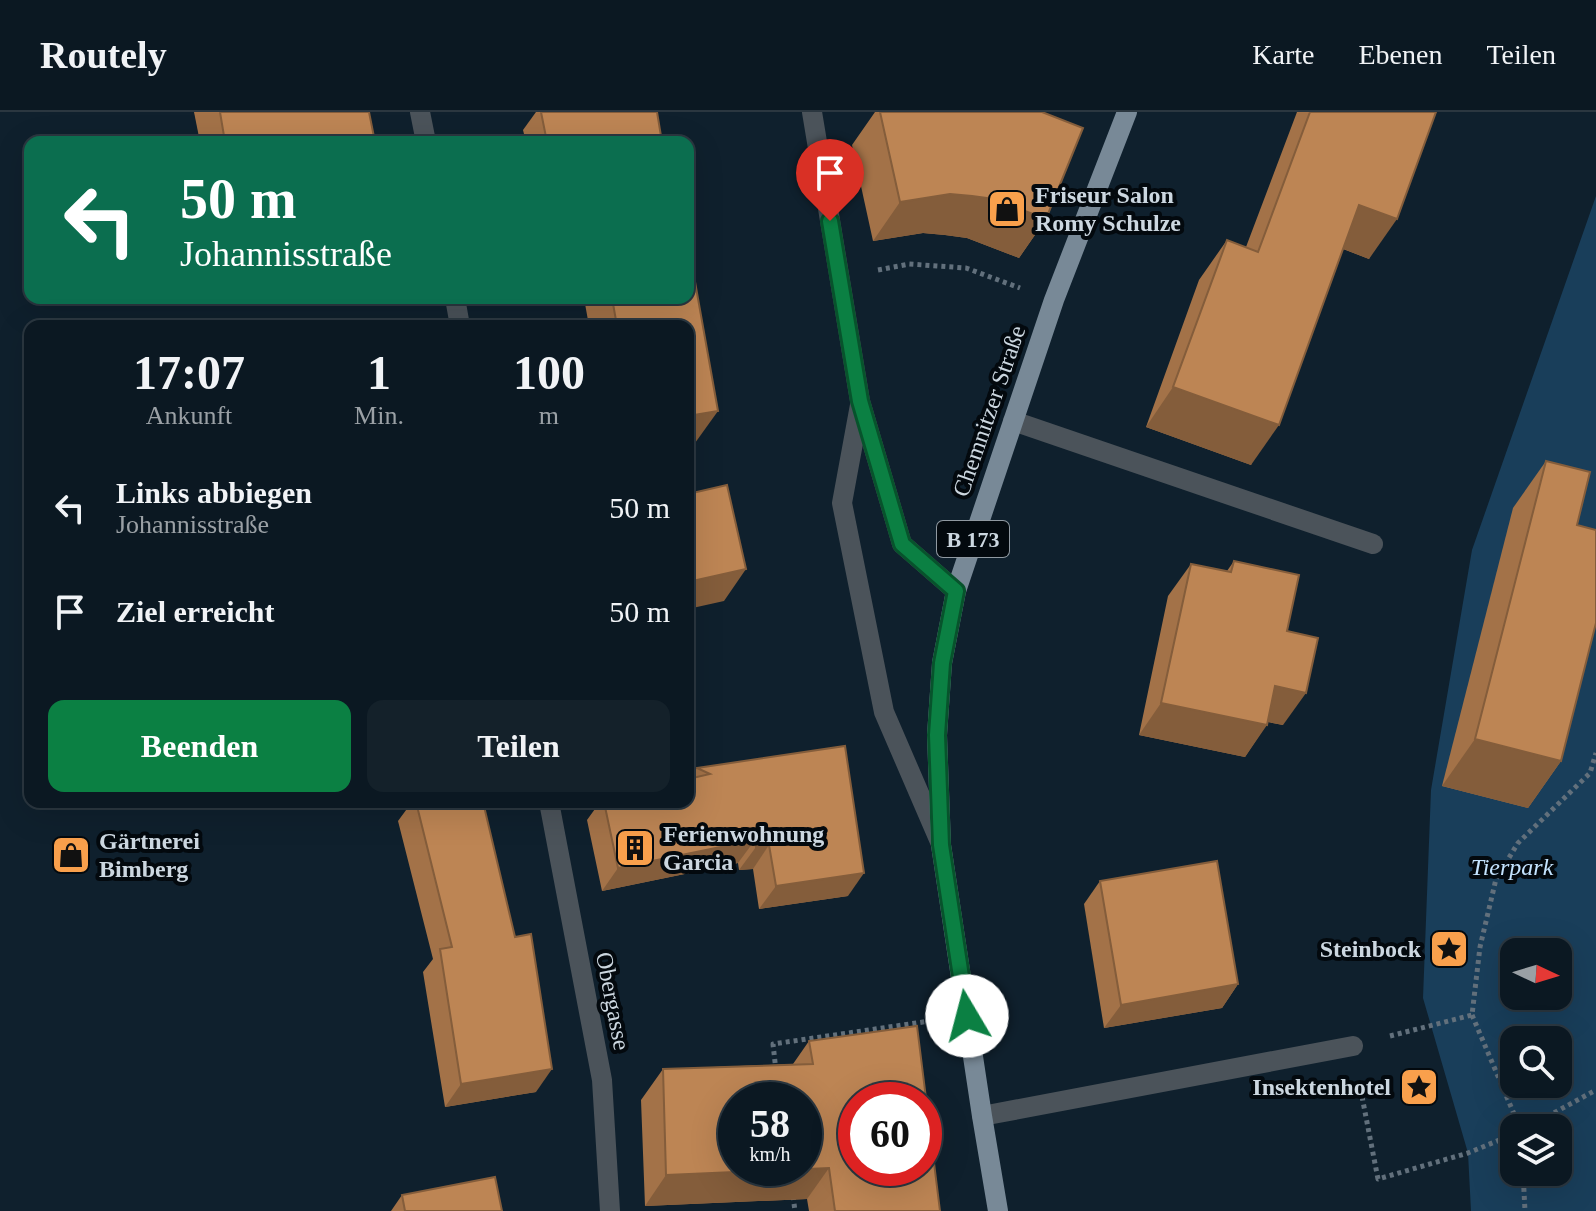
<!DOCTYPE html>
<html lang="de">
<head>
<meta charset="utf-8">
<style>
  :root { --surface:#0b1822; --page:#14212a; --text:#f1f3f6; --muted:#9aa0a5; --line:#2b3740; --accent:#0b8043 }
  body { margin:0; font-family:"Times New Roman",serif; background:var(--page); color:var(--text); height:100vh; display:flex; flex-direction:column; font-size:30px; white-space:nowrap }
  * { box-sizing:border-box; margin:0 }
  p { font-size:26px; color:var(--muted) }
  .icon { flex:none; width:44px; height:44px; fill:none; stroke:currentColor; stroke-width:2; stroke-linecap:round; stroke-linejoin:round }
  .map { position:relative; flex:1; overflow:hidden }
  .details { position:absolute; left:24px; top:208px; width:670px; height:488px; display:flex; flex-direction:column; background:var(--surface); border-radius:16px; box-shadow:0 8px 32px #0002,0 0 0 2px var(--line) }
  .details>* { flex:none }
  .hud { position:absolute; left:24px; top:24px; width:670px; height:168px; border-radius:16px; box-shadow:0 8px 32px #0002,0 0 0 2px var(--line); background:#0b6e4f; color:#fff; overflow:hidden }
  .needle { width:52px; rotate:94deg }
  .buttons { position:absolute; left:1500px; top:826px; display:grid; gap:16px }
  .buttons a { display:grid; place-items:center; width:72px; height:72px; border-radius:16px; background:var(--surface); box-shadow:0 8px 32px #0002,0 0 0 2px var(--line); font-size:40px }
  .speed { position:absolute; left:718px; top:970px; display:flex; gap:16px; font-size:40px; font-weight:700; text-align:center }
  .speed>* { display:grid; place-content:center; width:104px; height:104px; border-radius:50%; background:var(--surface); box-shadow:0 8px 32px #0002,0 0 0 2px var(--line); line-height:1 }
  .speed small { font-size:20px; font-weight:400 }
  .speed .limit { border:12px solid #d22; background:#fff; color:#111 }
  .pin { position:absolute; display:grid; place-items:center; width:68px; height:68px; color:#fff; margin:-82px -34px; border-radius:50% 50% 50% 0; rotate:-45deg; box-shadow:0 0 8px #0007 }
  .pin .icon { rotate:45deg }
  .me { position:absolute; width:88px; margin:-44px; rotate:352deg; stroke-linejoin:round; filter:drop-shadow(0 0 6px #0008) }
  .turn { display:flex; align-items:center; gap:28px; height:168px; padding:0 24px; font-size:36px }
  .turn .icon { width:104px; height:104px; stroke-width:2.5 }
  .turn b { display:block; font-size:56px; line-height:68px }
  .eta { display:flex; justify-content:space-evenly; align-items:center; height:136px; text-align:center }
  .eta b { font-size:48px; font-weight:700; line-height:56px }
  .action { display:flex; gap:16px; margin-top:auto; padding:16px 24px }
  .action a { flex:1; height:92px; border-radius:16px; background:var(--accent); color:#fff; font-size:32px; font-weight:700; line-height:92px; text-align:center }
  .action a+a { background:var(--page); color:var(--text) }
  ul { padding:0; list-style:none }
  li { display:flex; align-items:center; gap:24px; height:104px; padding:0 24px }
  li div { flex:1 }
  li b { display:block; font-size:30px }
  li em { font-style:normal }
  header { display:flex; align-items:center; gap:48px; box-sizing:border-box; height:112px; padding:0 40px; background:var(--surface); border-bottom:2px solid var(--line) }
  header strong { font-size:38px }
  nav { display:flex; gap:44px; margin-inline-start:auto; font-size:28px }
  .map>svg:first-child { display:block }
  .green { fill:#193e5a; fill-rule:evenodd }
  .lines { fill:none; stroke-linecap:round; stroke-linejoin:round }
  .path { stroke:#62707c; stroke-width:5; stroke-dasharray:4 4; stroke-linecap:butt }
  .lane { stroke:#4b535a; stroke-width:20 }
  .street { stroke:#4b535a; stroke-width:20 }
  .primary { stroke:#788997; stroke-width:20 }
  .wall { fill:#a37248 }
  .shaded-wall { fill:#845d3b }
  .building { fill:#bd8554; stroke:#845d3b; stroke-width:2; fill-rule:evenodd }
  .route-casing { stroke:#07532c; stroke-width:20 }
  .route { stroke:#0b8043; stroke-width:14 }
  .labels { text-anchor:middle; stroke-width:8; stroke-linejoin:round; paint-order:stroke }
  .shield { fill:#03090e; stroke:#9099a1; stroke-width:2 }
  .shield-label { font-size:22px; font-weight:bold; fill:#ccd7e0 }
  .poi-label { font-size:24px; font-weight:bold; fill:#ccd7e0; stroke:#03090e; text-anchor:start }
  .street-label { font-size:24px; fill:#ccd7e0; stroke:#03090e }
  .park-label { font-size:24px; font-style:italic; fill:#c4e4ff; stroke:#03090e }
</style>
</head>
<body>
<header>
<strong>Routely</strong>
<nav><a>Karte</a><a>Ebenen</a><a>Teilen</a></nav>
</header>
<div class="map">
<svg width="1596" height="1099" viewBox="0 0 1596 1099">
  <rect width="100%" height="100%" fill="#0f202d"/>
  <!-- green -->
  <path class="green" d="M1596,84V1099H1471L1468,1041L1423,886L1431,678L1472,438ZM1514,840H1558V884H1514ZM1514,928H1558V972H1514ZM1514,1016H1558V1060H1514Z"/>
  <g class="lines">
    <!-- path -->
    <g class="path">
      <polyline points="878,158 909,152 966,156 1020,176"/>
      <polyline points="1472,903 1520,1016"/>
      <polyline points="1390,924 1472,903 1480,835 1496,767 1518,731 1590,661 1596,641"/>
      <polyline points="776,959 773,932 930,909"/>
      <polyline points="1359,969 1378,1067 1468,1041 1514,1022"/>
      <polyline points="1526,1016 1596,978"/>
      <polyline points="1523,1060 1525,1099"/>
      <polyline points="793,1084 795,1099"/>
    </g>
    <!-- lane -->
    <g class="lane">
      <polyline points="1013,309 1373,432"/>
      <polyline points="982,1004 1353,934"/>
    </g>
    <!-- street -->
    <g class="street">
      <polyline points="420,0 426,30"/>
      <polyline points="812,0 860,289 902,432 956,479"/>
      <polyline points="455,186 460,214"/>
      <polyline points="860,293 842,391 884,600 941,732"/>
      <polyline points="549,690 602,968 610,1099"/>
    </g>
    <!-- primary -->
    <polyline class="primary" points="998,1099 982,1004 941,733 937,623 942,551 956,479 1054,188 1127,0"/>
  </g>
  <!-- wall -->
  <g class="wall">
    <polygon points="194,0 369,0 375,30 200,30"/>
    <polygon points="536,0 657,0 662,30 526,30 523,18"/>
    <polygon points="875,0 1042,0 1046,107 1019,146 967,126 945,123 923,121 873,129 852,33"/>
    <polygon points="1297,0 1436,0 1369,147 1343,137 1251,353 1146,315 1199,168 1227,128 1246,135"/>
    <polygon points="584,186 688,186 695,331 688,214 589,214"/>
    <polygon points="1546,349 1577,413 1561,649 1528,696 1442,674 1513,396"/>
    <polygon points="1234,449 1287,519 1283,613 1268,610 1245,645 1139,623 1168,484 1191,452 1227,459"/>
    <polygon points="845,634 848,784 759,797 753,757 739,758 738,751 602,779 587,708 600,690 688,690 689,667 697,656"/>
    <polygon points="412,690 483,690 536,980 445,995 423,860 433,847 398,709"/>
    <polygon points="1100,769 1238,872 1222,896 1104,916 1084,792"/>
    <polygon points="809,929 940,1099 809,1099 807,1087 645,1094 641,988 663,957 793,952"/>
    <polygon points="402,1083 502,1099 391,1099"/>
  </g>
  <!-- shaded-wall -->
  <g class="shaded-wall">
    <polygon points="950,82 994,87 1046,107 1019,146 967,126 945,123 923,121 873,129 900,90"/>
    <polygon points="1359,93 1397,107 1369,147 1331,132"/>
    <polygon points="1173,275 1279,313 1251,353 1146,315"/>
    <polygon points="718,299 695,331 688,332 688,304"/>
    <polygon points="746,457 724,489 688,497 688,470"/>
    <polygon points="1275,574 1306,581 1283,613 1253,607"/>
    <polygon points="1161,591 1267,613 1245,645 1139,623"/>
    <polygon points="1475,627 1561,649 1528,696 1442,674"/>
    <polygon points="755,728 738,751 602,779 618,756"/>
    <polygon points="769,733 753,757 739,758 756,735"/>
    <polygon points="864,761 848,784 759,797 776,774"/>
    <polygon points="1238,872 1222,896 1104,916 1121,893"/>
    <polygon points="552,957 536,980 445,995 461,972"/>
    <polygon points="829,1056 807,1087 645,1094 666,1063"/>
  </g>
  <!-- building -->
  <g class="building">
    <polygon points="220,0 369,0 375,30 225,30"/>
    <polygon points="541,0 657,0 662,30 547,30"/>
    <polygon points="880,0 1042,0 1083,16 1046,107 994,87 972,84 950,82 900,90"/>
    <polygon points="1310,0 1436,0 1397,107 1359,93 1279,313 1173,275 1227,128 1258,140"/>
    <polygon points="688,136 689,136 718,299 688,304 688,214 617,214 612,186 688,186"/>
    <polygon points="1546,349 1590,360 1577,413 1596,418 1596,511 1561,649 1475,627"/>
    <polygon points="727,373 746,457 688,470 688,382"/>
    <polygon points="1234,449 1299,463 1287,519 1318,526 1306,581 1275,574 1267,613 1161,591 1191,452 1231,460"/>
    <polygon points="688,552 694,590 688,603"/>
    <polygon points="845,634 864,761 776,774 769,733 756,735 755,728 618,756 604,690 688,690 688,667 710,662 697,656"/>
    <polygon points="416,690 483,690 515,825 531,822 552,957 461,972 440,837 452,835"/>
    <polygon points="1217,749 1238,872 1121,893 1100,769"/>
    <path d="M917,914L940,1099H835L829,1056L666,1063L663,957L813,952L809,929ZM736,988H804V1056H736ZM856,988H924V1056H856Z"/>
    <polygon points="495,1065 502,1099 405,1099 402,1083"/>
  </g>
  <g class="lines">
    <defs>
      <polyline id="route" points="830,109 860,289 902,432 956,479 942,551 937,623 941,733 967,904"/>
    </defs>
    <!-- route casing -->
    <use href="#route" class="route-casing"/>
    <!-- route -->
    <use href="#route" class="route"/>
  </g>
  <!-- icons -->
  <defs>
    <symbol id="shop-square" viewBox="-11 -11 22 22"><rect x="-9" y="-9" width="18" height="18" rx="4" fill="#f9a04c" stroke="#03090e"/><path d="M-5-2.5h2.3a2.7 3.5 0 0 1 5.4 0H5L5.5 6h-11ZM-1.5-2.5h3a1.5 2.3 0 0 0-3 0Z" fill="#111"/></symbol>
    <symbol id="building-square" viewBox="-11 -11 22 22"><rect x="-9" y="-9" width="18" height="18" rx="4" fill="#f9a04c" stroke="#03090e"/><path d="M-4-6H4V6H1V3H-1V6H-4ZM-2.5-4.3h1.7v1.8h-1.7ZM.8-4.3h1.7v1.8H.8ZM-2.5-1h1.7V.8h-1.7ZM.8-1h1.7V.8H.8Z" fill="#111"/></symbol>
    <symbol id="sight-square" viewBox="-11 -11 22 22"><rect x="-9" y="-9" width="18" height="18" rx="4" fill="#f9a04c" stroke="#03090e"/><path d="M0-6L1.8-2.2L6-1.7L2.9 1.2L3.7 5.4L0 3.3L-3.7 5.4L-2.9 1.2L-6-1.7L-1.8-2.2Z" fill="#111"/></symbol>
  </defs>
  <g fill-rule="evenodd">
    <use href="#shop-square" x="985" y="75" width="44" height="44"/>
    <use href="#building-square" x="613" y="714" width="44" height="44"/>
    <use href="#shop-square" x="49" y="721" width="44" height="44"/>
    <use href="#sight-square" x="1427" y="815" width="44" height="44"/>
    <use href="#sight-square" x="1397" y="953" width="44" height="44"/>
  </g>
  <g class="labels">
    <!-- shield labels -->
    <rect class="shield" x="937" y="409" width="72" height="36" rx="6"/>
    <g class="shield-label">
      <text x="973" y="435">B 173</text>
    </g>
    <!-- poi labels -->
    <g class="poi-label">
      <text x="1035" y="91">Friseur Salon<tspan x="1035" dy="28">Romy Schulze</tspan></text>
      <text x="663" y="730">Ferienwohnung<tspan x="663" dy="28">Garcia</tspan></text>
      <text x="99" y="737">Gärtnerei<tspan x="99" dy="28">Bimberg</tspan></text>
      <text x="1421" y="845" text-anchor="end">Steinbock</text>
      <text x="1391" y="983" text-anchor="end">Insektenhotel</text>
    </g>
    <!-- street labels -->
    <g class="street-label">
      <text transform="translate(989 299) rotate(-71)" y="8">Chemnitzer Straße</text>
      <text transform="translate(613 889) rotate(79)" y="8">Obergasse</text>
    </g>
    <!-- park labels -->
    <g class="park-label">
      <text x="1512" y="763">Tierpark</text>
    </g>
  </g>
</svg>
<div class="buttons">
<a><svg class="needle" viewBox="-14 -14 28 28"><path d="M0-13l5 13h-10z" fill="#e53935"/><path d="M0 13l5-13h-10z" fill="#9aa0a5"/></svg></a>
<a><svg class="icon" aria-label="search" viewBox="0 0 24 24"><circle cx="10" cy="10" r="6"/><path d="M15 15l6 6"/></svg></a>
<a><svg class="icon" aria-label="layers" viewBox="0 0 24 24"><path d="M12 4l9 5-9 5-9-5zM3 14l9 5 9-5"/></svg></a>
</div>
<div class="speed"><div>58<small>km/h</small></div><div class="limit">60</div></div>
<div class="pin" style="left:830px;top:109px;background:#d93025"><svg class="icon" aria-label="arrive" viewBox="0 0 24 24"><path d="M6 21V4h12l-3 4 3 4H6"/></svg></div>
<svg class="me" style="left:967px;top:904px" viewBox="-20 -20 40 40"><circle r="19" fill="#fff"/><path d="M0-13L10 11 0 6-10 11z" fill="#0b8043"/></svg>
<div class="hud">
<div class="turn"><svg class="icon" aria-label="left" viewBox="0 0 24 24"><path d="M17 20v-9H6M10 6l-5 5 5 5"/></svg><div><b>50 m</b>Johannisstraße</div></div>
</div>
<section class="details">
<div class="eta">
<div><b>17:07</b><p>Ankunft</p></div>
<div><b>1</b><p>Min.</p></div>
<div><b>100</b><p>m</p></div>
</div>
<ul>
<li><svg class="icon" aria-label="left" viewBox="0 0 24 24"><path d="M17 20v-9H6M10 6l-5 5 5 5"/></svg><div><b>Links abbiegen</b><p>Johannisstraße</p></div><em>50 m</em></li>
<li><svg class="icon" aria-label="arrive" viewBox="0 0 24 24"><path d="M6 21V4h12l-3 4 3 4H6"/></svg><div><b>Ziel erreicht</b></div><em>50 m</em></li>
</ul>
<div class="action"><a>Beenden</a><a>Teilen</a></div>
</section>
</div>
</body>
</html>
